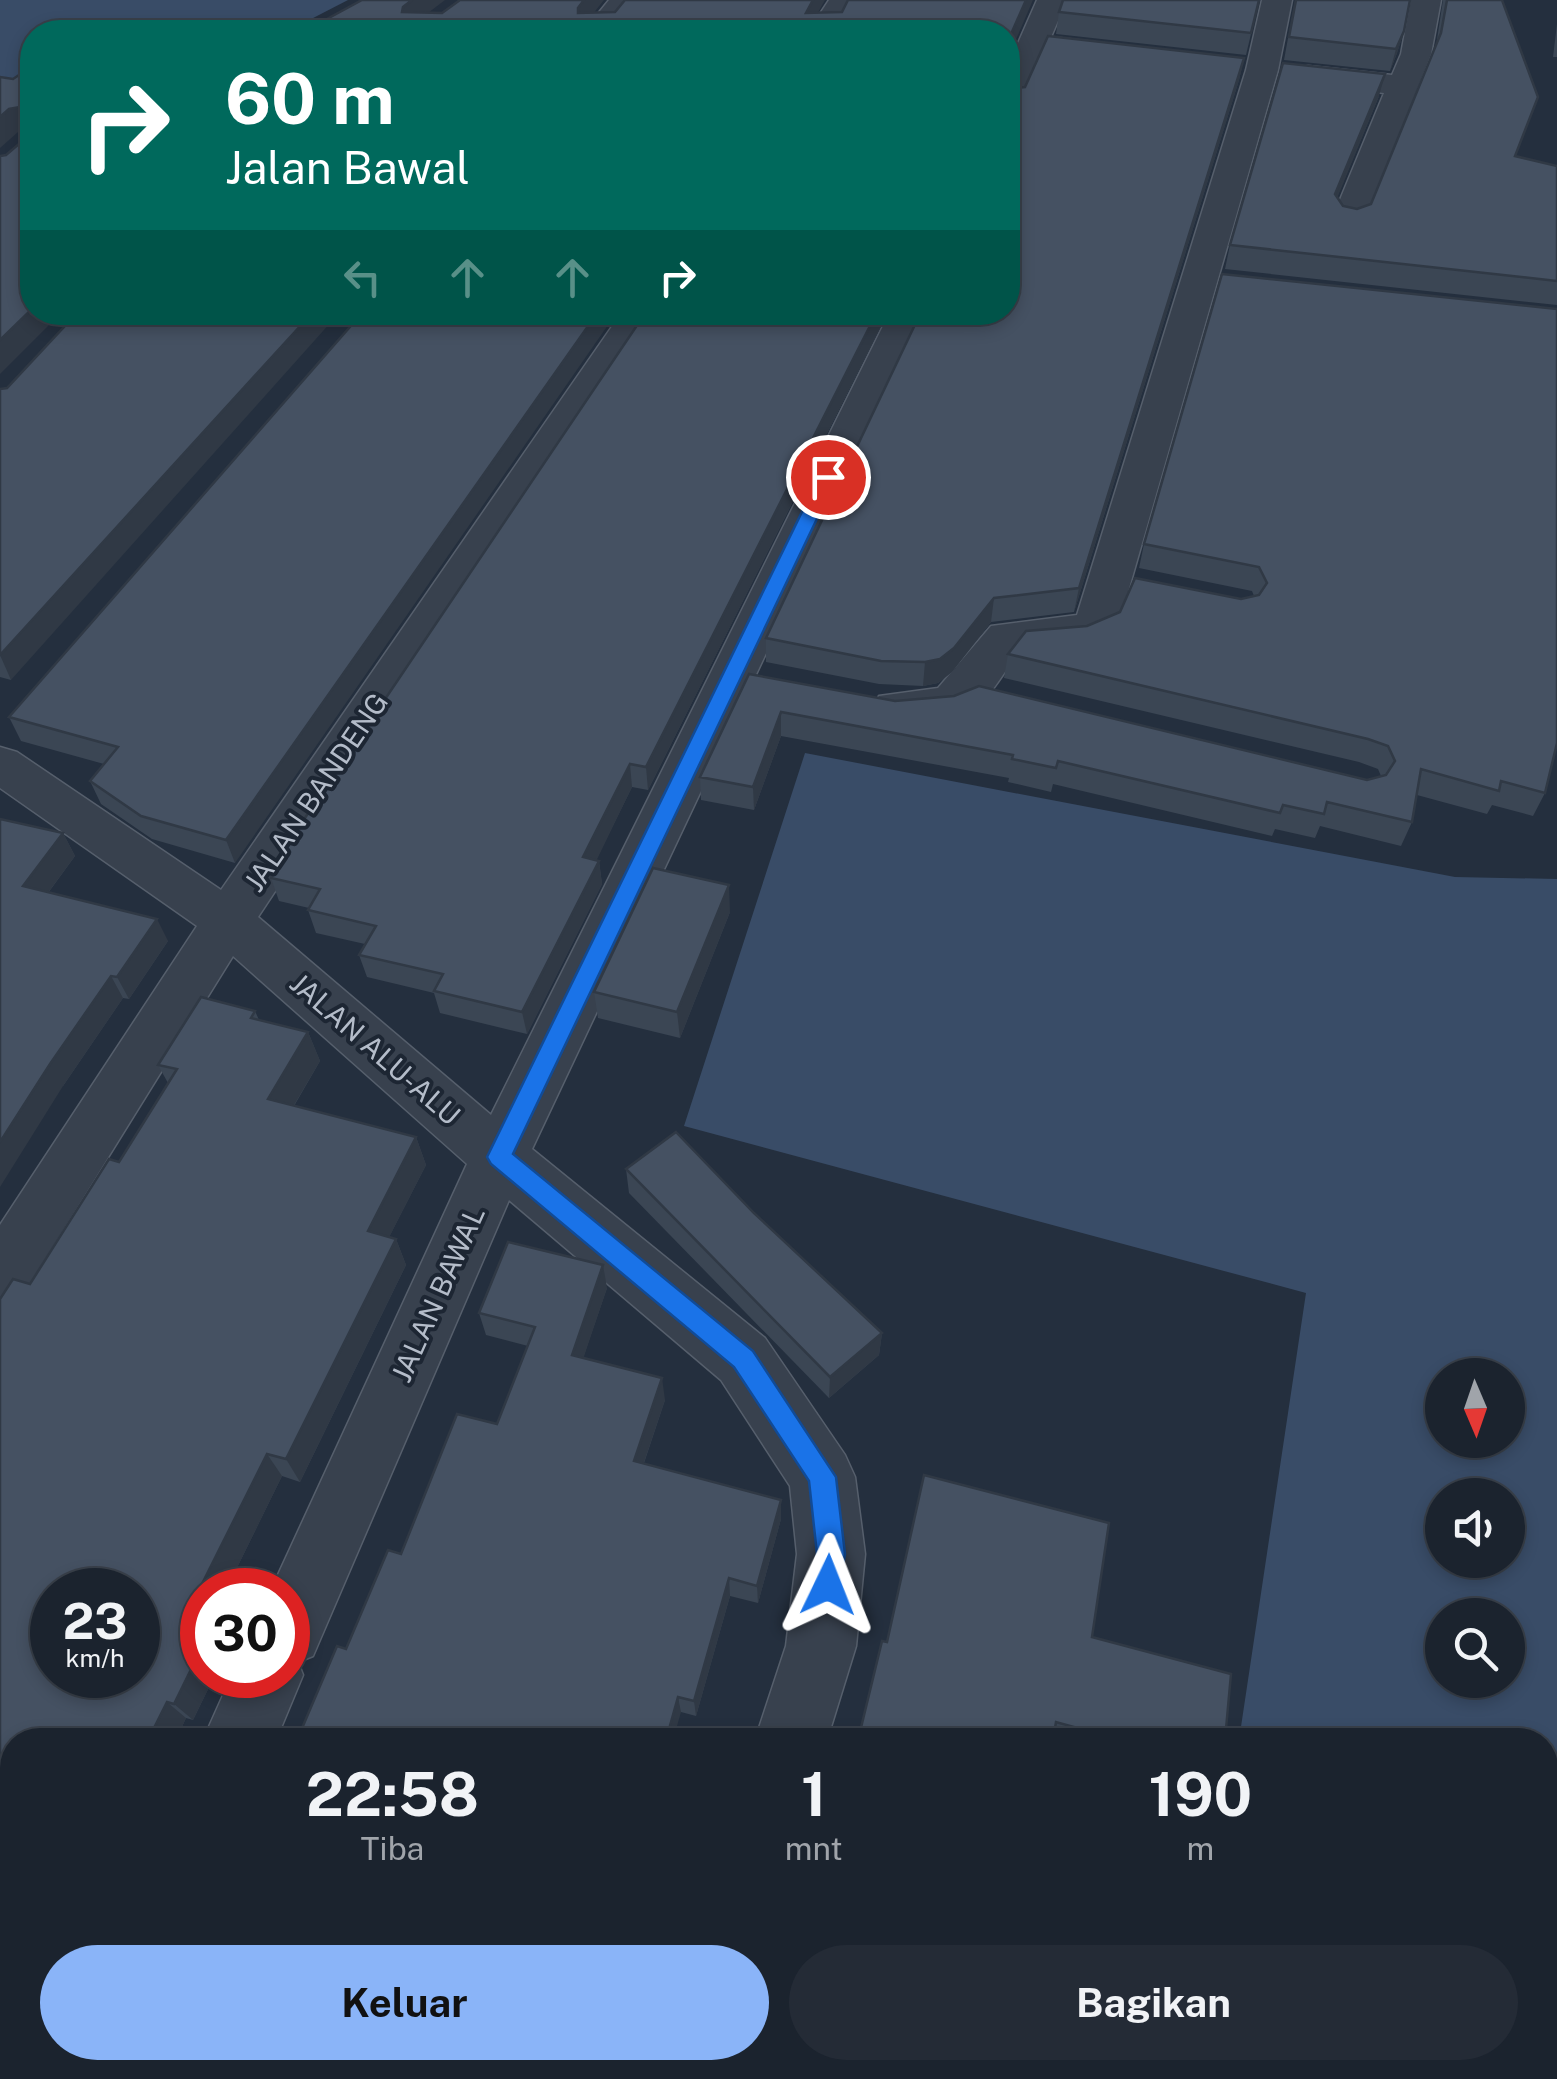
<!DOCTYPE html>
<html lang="id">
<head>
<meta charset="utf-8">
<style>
  :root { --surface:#1b232e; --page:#242b36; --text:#f1f3f6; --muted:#a0a4aa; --line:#39404a; --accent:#8ab4f8 }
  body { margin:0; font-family:"Public Sans",sans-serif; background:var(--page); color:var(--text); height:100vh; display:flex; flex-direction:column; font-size:38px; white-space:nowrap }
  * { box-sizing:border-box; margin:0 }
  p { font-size:32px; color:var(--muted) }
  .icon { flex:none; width:55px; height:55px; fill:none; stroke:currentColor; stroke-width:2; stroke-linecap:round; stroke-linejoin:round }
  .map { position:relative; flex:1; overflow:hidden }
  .panel { position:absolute; left:0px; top:1728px; width:1558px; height:352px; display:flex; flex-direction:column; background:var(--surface); border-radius:40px 40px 0 0; box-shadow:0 5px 15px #0003,0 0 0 2px var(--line) }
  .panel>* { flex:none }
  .guide { position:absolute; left:20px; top:20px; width:1000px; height:305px; border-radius:40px; box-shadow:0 5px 15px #0003,0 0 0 2px var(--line); background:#00695c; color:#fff; overflow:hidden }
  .needle { width:65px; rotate:178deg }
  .tools { position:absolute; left:1425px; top:1358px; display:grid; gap:20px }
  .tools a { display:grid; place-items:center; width:100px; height:100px; border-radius:50%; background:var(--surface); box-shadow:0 5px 15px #0003,0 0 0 2px var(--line); font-size:50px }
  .speed { position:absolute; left:30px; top:1568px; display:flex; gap:20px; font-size:50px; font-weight:700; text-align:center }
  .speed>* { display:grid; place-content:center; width:130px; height:130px; border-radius:50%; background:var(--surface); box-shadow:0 5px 15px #0003,0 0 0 2px var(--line); line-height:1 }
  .speed small { font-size:25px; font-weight:400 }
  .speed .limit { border:15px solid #d22; background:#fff; color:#111 }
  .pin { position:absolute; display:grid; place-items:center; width:85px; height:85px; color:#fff; margin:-42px; border:5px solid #fff; border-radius:50%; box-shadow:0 2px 10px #0007 }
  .me { position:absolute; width:110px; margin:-55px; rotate:2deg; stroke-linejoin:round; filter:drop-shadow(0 0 8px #0008) }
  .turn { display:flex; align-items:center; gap:35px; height:210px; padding:0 40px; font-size:45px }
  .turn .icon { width:130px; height:130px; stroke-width:2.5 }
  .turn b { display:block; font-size:70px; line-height:85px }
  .lanes { display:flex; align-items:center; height:95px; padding:0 40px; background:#0003; justify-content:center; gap:50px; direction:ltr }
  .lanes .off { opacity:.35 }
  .eta { display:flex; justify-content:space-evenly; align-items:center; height:170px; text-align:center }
  .eta b { font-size:60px; font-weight:700; line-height:70px }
  .action { display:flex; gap:20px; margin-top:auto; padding:20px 40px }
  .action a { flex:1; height:115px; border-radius:60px; background:var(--accent); color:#111; font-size:40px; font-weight:700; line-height:115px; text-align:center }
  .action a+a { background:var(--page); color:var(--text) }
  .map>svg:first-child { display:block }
  .water { fill:#394c67; fill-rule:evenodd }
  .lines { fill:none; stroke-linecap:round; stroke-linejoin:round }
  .minor-casing { stroke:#565f6c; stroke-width:3 }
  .minor { fill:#38414e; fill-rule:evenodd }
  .wall { fill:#3b4654; fill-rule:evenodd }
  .shaded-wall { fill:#303945 }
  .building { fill:#455162; stroke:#303945; stroke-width:2.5; fill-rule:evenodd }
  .route { fill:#1a73e8; stroke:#114b97; stroke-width:2.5 }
  .labels { text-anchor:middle; stroke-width:8; stroke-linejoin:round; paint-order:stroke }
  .street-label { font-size:28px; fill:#b4bcc9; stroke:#1d2633 }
</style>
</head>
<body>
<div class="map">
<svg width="1557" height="2079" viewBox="0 0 1557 2079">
  <rect width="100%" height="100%" fill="#242f3e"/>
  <!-- water -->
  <g class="water">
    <polygon points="0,0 348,0 286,32 32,32 32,67 0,89"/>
    <path d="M805,753L1455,877L1557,879V2079H1188L1190,2068H1545V1740H1239L1306,1293L684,1126ZM1442,1375H1508V1440H1442ZM1442,1495H1508V1560H1442ZM1442,1615H1508V1680H1442Z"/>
  </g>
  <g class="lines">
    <defs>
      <g id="minor">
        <polygon points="609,0 640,0 614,32 583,32"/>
        <polygon points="829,0 859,0 838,32 808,32"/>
        <polygon points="1037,0 1067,0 1051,37 1118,45 1129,47 1133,54 1129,61 1118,63 1043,55 1024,100 1019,107 1008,109 1008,66"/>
        <path d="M1262,0H1292L1278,70L1119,623C1100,653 1052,648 1020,651C1007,667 996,688 981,703C956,726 910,727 879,718L873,707L879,696L938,688L991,626L1077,615L1246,70Z"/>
        <polygon points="1411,0 1441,0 1431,54 1366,219 1361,226 1349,229 1337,226 1332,219 1384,93 1308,84 1297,82 1292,75 1297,68 1308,66 1392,75 1401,54"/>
        <polygon points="622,312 659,312 258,917 491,1115 890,312 927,312 532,1149 765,1338 845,1455 855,1477 865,1554 856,1646 827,1740 755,1740 786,1646 797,1554 790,1486 721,1380 509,1200 313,1656 298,1662 303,1675 276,1740 203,1740 232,1675 288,1675 288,1590 271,1590 467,1164 233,956 22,1296 0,1304 0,1225 197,926 0,788 0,747 17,752 221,890"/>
        <polygon points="53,2068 133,2068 129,2079 48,2079"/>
        <polygon points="647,2068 727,2068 723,2079 643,2079"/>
      </g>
    </defs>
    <!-- minor casing -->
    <use href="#minor" class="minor-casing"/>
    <!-- minor -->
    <use href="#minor" class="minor"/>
  </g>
  <!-- wall -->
  <g class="wall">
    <polygon points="1259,0 1246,55 1056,34 1059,12"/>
    <polygon points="1295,0 1410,0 1404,31 1397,53 1390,71 1284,60"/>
    <polygon points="1443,0 1502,0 1515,157 1557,166 1557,305 1225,269 1230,245 1379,96 1337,197 1343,206 1357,209 1371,204 1436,46"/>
    <polygon points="1557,24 1557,57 1553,57"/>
    <polygon points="1244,58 1239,80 1074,612 991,622 952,672 938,683 923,686 879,684 766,662 766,638 1008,312 1008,89"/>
    <polygon points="1557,309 1545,793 1533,816 1492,805 1487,814 1417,795 1412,822 1401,846 1320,826 1315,838 1275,829 1272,836 1053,784 1051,792 1008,782 1009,778 781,736 754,810 701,800 700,777 749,674 895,701 1367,780 1381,776 1378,769 1359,762 1004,678 1008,654 1087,626 1254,596 1252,591 1139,568 1144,544"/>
    <polygon points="363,312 235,863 152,839 101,804 90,781 104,764 21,741 9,717"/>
    <polygon points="646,312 888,312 648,790 632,787 596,860 599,861 602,884 527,1034 440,1013 434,993 367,977 359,955 365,944 316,933 308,910 309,908 279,901 271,878 282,861 280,855"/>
    <polygon points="0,389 11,680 0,677"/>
    <polygon points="0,819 63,833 75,856 48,893 168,941 129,999 123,998 63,1086"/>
    <polygon points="730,912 680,1038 598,1018 594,992"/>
    <path d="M201,997L255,1011L259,1020L308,1032L320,1061L294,1106L416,1137L426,1165L389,1237L396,1239L406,1265L300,1482L282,1476L226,1590H202V1675H215L193,1720L186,1718L176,1740H12V2061L4,2079H0V1299L13,1279L30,1284L109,1159L119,1162L168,1083L158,1065ZM52,1590H138V1675H52Z"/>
    <polygon points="626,1169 754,1213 882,1333 879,1355 829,1398 629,1193"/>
    <polygon points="607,1288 583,1358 665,1400 644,1463 781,1519 758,1603 730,1596 696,1716 681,1712 346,1649 401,1554 497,1424 528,1346 486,1335 479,1313"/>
    <polygon points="1092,1637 1225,1740 1061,1740 1053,1738 887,1642"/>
  </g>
  <!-- shaded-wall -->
  <g class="shaded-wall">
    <polygon points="412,0 445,0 407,29 402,12 403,7"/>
    <polygon points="584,0 604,0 580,30 578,8"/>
    <polygon points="813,0 825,0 807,32 806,13"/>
    <polygon points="1026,0 1033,0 1008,58 1008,41"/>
    <polygon points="1404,31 1397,53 1390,71 1396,49"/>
    <polygon points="1244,58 1239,80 1074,612 1079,588"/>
    <polygon points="1385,74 1379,96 1329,218 1335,194"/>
    <polygon points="26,106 32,129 18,132 0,148 0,117 9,109"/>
    <polygon points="32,309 32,312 62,312 0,374 0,340"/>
    <polygon points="313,312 340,312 11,680 0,655"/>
    <polygon points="598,312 617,312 235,863 226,840"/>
    <polygon points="877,312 888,312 648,790 646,767"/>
    <polygon points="994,598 991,622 952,672 938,683 923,686 925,662"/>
    <polygon points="781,712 781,736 754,810 753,787"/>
    <polygon points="630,764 632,787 587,880 583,857"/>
    <polygon points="63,833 75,856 36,909 23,886"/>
    <polygon points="599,861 602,884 527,1034 522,1012"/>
    <polygon points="729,885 730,912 680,1038 677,1012"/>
    <polygon points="157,919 168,941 129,999 117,977"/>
    <polygon points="111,976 123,998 63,1086 0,1187 0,1142 50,1064"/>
    <polygon points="308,1032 320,1061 281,1127 268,1099"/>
    <polygon points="416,1137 426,1165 379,1257 368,1231"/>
    <polygon points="396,1239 406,1265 300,1482 286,1459"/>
    <polygon points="603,1265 607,1288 577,1377 572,1355"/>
    <polygon points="882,1333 879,1355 829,1398 830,1377"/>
    <polygon points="662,1378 665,1400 638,1480 634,1461"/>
    <polygon points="267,1454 282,1476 226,1590 206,1590 201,1586"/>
    <polygon points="781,1500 781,1519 758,1603 757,1586"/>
    <polygon points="729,1578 730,1596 696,1716 694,1701"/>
    <polygon points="202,1647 202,1675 215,1675 193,1720 174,1704"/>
    <polygon points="678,1697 681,1712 673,1740 666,1740"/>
    <polygon points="167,1702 186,1718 176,1740 148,1740"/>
    <polygon points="7,2010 12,2012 12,2061 4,2079 0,2079 0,2024"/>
    <polygon points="588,2068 595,2068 592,2079 585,2079"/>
  </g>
  <!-- building -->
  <g class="building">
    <polygon points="362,0 412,0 403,7 402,12 442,13 460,0 584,0 578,8 578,13 615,12 625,0 813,0 806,13 842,12 848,0 1026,0 1008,41 1008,32 303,32"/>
    <polygon points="1063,0 1259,0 1251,33 1059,12"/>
    <polygon points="1296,0 1410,0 1404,31 1396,49 1289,37"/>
    <polygon points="1447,0 1502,0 1538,97 1515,156 1557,166 1557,281 1230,245 1283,63 1385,74 1335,194 1343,206 1357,209 1371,204 1441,33"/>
    <polygon points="1048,36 1244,58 1079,588 994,598 954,648 940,659 925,662 881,661 766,638 921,312 1008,312 1008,66 1008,89 1025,87"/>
    <polygon points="19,75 32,77 32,309 0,340 0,156 6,155 26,138 26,106 9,109 0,117 0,77 13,79"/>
    <polygon points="1222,274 1557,309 1557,743 1545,793 1501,781 1499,791 1421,769 1412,822 1327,802 1324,814 1283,805 1280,813 1058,761 1056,768 1012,759 1013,755 781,712 753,787 700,777 749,674 895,701 954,696 979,686 1367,780 1386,775 1395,761 1388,746 1368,739 1008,654 1026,631 1087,626 1120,612 1135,578 1241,599 1259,595 1267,583 1259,567 1144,544"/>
    <polygon points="78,312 313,312 0,655 0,389 7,388"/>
    <polygon points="363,312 598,312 226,840 141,816 90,781 118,747 9,717"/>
    <polygon points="646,312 877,312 646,767 630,764 583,857 599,861 522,1012 434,991 443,974 359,955 376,926 308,910 320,889 271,878 284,857 280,855"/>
    <polygon points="0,819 63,833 23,886 157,919 117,977 111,976 50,1064 0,1142"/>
    <polygon points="653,868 729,885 677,1012 594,992"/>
    <path d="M201,997L255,1011L251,1018L308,1032L268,1099L416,1137L368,1231L396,1239L286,1459L267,1454L201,1586L216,1590H202V1647L174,1704L167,1702L148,1740H12V2012L7,2010L0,2024V1299L13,1279L30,1284L109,1159L119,1162L177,1069L158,1065ZM52,1590H138V1675H52Z"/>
    <polygon points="676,1132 754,1213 882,1333 830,1377 626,1169"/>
    <polygon points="508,1242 603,1265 572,1355 662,1378 634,1461 781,1500 757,1586 729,1578 694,1701 678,1697 666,1740 297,1740 337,1646 346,1649 388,1550 401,1554 457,1414 497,1424 535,1327 479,1313"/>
    <polygon points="924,1475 1109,1523 1092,1637 1231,1674 1225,1740 1121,1740 1056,1722 1053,1740 858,1740 882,1641 887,1642"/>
    <polygon points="168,2068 588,2068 585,2079 163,2079"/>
    <polygon points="798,2068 972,2068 970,2079 795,2079"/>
  </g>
  <!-- route -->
  <polygon class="route" points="828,472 837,477 513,1154 753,1351 836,1477 845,1554 838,1595 828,1599 817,1595 813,1585 817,1554 809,1481 734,1367 491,1164 487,1157 819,477"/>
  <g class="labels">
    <!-- street labels -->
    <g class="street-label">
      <text transform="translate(316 792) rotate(-56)" y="10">JALAN BANDENG</text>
      <text transform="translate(375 1049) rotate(41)" y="10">JALAN ALU-ALU</text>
      <text transform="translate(438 1294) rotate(-66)" y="10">JALAN BAWAL</text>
    </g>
  </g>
</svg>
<div class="tools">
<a><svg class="needle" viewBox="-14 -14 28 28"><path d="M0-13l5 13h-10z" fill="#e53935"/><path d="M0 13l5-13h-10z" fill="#a0a4aa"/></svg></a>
<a><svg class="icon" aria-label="sound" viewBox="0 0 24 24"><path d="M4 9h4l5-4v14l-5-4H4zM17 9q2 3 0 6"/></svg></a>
<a><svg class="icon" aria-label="search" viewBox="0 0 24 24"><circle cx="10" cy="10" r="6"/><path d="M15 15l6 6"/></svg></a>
</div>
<div class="speed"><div>23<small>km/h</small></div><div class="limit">30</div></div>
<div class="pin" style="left:828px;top:477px;background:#d93025"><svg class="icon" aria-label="arrive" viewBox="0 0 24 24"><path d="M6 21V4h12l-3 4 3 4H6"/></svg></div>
<svg class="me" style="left:828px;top:1585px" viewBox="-20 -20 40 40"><path d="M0-17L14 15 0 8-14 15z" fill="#1a73e8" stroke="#fff" stroke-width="4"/></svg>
<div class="guide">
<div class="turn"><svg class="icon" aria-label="right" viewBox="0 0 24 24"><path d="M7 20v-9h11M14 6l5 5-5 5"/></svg><div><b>60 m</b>Jalan Bawal</div></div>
<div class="lanes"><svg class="icon off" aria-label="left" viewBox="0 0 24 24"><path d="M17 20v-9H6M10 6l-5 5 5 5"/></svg><svg class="icon off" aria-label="ahead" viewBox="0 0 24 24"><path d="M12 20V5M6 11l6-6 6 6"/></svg><svg class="icon off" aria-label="ahead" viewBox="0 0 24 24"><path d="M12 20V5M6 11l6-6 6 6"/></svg><svg class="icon" aria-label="right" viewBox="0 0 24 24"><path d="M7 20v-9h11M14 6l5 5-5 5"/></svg></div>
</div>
<section class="panel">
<div class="eta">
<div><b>22:58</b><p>Tiba</p></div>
<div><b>1</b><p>mnt</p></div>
<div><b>190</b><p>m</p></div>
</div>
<div class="action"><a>Keluar</a><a>Bagikan</a></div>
</section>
</div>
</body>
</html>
